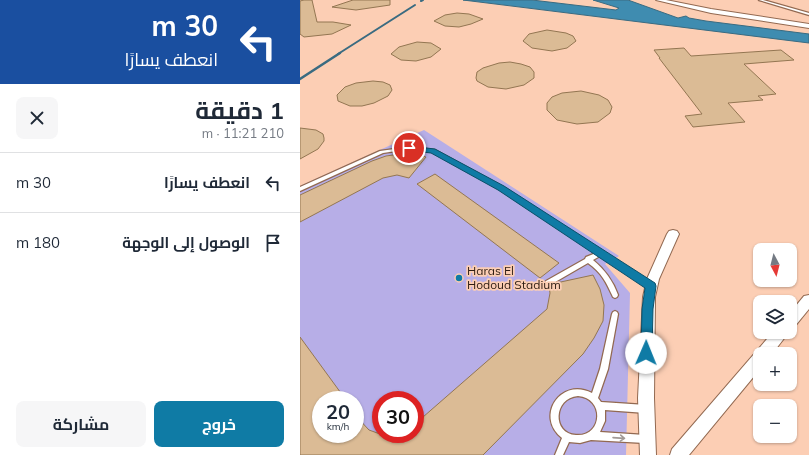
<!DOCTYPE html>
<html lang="ar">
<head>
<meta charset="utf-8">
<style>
  :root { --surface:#fff; --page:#f6f6f7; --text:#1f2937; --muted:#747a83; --line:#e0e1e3; --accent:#0f7ba5 }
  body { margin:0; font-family:Mulish,Cairo,sans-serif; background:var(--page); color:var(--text); direction:rtl; height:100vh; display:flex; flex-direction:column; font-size:15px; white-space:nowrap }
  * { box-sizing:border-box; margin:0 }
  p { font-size:13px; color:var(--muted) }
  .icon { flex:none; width:22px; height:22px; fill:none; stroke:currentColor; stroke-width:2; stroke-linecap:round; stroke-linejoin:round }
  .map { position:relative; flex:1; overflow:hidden; direction:ltr }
  .side { display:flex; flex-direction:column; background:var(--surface); width:300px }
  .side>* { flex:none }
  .guide { background:#1a4fa0; color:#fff; overflow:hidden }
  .needle { width:26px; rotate:173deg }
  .tools { position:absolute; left:453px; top:243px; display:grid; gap:8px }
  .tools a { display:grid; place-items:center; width:44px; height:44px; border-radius:8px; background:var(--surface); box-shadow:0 1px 3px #0004; font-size:20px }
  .speed { position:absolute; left:12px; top:391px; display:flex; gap:8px; font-size:20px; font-weight:700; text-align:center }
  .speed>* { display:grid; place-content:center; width:52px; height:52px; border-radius:50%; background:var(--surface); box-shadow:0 1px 3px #0004; line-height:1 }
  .speed small { font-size:10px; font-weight:400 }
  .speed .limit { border:6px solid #d22; background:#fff; color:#111 }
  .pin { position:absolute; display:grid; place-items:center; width:34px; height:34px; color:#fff; margin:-17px; border:2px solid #fff; border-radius:50%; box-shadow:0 1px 4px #0007 }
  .me { position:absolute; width:44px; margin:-22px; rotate:1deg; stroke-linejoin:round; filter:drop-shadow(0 0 3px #0008) }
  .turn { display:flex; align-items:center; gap:14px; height:84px; padding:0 16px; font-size:18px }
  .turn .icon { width:52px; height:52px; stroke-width:2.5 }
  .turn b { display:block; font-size:28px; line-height:34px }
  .round { display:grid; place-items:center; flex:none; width:42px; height:42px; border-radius:8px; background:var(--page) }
  .overview { display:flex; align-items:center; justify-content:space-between; height:68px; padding:0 16px }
  h1 { font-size:24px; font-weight:700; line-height:30px }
  .action { display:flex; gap:8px; margin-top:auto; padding:8px 16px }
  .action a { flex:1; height:46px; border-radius:8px; background:var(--accent); color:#fff; font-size:16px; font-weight:700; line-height:46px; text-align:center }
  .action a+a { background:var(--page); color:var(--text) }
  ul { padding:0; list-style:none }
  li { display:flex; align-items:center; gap:12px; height:60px; padding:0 16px; border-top:1px solid var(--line) }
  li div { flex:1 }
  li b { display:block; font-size:15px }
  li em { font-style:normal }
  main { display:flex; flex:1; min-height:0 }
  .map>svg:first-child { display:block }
  .green { fill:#b7aee7; fill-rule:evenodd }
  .water { fill:#3f8cb0; stroke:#3a6b81 }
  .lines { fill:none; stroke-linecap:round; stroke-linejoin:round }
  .stream-far1 { stroke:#3a6b81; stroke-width:2 }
  .stream { stroke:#3a6b81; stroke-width:2.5 }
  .building { fill:#dbbb95; stroke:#937652 }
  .lane-casing { stroke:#926951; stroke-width:2.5 }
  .street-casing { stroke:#926951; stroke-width:2 }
  .lane { fill:#fff; fill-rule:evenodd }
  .street { fill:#fff; fill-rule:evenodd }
  .oneway { stroke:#a19995 }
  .route { fill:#0f7ba5; stroke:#0a506b }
  .poi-dot { fill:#0f7ba5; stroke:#fcceb4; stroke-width:1.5 }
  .labels { text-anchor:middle; stroke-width:3.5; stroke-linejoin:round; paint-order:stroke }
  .poi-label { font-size:12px; fill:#2e1d13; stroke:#fcceb4; text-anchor:start }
</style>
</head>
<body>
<main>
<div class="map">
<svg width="509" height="455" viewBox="0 0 509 455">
  <rect width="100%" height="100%" fill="#fcceb4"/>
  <!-- green -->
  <path class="green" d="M124,130L319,256L305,264L330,293L326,455H0V186ZM21,400H55V434H21ZM81,400H115V434H81Z"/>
  <!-- water -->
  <polygon class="water" points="163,0 232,0 316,10 319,8 293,0 328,0 378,18 386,16 389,18 406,21 509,34 509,43"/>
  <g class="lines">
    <!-- stream-far1 -->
    <g class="stream-far1">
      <polyline points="121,1 123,0"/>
      <polyline points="38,54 115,5"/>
    </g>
    <!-- stream -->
    <polyline class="stream" points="0,79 40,53"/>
  </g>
  <!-- building -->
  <g class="building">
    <polygon points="4,0 12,0 17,22 33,22 51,25 32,34 4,37 0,34 0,1"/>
    <polygon points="53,0 90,0 90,5 56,10 32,7"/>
    <polygon points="157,13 169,14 183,19 171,24 159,27 145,26 134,21 145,15"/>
    <polygon points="247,30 266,33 273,36 276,41 267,48 252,51 232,48 223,41 229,34"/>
    <polygon points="117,42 131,43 141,49 131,57 116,61 101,60 91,54 99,47"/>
    <polygon points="384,48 391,56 481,50 494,60 444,64 476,94 458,96 463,100 428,103 445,122 393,127 385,116 402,114 359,58 360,58 354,50"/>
    <polygon points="210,62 221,64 230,67 234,72 234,78 224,85 206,89 188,87 177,81 176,78 177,72 183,68 199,63"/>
    <polygon points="73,81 83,82 90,85 92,90 88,96 74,103 62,106 50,106 38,101 37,95 45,87 56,83"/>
    <polygon points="281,91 299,95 308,100 312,107 310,113 298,122 277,124 257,120 247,110 247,103 252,97 262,93"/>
    <polygon points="0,128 16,130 23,134 24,138 24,141 18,149 0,159"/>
    <polygon points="100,154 114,154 126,157 109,178 97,175 83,178 0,222 0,195 72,161 86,156"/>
    <polygon points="135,174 259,263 240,278 117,184"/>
    <polygon points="293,275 300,289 304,305 303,321 294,338 283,354 183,455 0,455 0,337 46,400 21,400 21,434 55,434 55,415 69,430 80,434 115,434 115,424 247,309 250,293 249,286 256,283"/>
  </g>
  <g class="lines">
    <defs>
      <g id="lane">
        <polygon points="459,0 463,0 509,13 509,15"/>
        <path d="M109,147L135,150L203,187L353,284L354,286L353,288L351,289L349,288L300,256L293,260C305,270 313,281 318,295L317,297L315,298L313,297C306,282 302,273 288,263L250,285H246L245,283L246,281L285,259L286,257L296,253L199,189L132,152L109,149L83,153L0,191V187L80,151Z"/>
        <path d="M315,311L317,312L318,314L308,369L298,398L301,402L346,405L349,406L350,409L349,412L346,413L305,410V421L300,432L345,435L348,436L349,439L348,442L345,443L291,440L280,443L269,442L263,455H255L262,438C235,417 260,377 292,393L300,369L312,314L313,312ZM278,396C305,398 303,437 276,435C252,434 253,398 278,396Z"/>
      </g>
      <g id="street">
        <polygon points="356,0 366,0 411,9 509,24 509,28 411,13"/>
        <polygon points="373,230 377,231 379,234 359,279 355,297 354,398 356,455 340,455 338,398 343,297 347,279 367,234 369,231"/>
        <polygon points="509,295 509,309 495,326 490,328 490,313 504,296"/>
        <polygon points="473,332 489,332 472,354 460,354 460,369 389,455 370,455 372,449"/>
      </g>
    </defs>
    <!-- lane casing -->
    <use href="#lane" class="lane-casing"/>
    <!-- street casing -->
    <use href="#street" class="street-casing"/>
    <!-- lane -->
    <use href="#lane" class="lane"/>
    <!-- street -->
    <use href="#street" class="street"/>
  </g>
  <!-- one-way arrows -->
  <defs><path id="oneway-shaft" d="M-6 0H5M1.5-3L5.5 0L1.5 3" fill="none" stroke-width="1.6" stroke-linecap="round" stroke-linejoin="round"/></defs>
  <use class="oneway" href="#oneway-shaft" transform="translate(319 438) rotate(4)"/>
  <!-- route -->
  <polygon class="route" points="109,146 135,149 204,186 355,283 356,286 353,309 352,353 351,356 346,358 342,356 341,353 342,309 345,288 198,190 131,153 106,150 106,147"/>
  <!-- markers -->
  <circle class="poi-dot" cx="159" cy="278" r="4"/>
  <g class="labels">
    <!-- poi labels -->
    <g class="poi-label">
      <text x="167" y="275">Haras El<tspan x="167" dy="14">Hodoud Stadium</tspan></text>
    </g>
  </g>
</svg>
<div class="tools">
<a><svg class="needle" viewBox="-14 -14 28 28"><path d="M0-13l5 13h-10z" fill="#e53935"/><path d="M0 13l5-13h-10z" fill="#747a83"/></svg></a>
<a><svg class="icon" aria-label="layers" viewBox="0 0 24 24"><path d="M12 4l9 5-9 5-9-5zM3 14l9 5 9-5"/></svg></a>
<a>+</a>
<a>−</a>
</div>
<div class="speed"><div>20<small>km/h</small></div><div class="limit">30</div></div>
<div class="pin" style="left:109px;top:148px;background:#d93025"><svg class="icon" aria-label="arrive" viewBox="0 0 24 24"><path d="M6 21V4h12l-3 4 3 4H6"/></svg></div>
<svg class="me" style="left:346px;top:353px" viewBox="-20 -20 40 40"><circle r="19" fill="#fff"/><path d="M0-13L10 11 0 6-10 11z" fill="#0f7ba5"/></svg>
</div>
<section class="side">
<div class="guide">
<div class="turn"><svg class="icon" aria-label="left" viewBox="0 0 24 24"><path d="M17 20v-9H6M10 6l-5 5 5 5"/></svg><div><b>30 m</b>انعطف يسارًا</div></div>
</div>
<div class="overview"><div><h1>1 دقيقة</h1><p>210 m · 11:21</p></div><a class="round"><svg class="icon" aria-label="close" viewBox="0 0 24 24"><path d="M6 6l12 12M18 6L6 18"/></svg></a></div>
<ul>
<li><svg class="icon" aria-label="left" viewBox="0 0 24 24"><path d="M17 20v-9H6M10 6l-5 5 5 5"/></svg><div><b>انعطف يسارًا</b></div><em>30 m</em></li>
<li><svg class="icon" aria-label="arrive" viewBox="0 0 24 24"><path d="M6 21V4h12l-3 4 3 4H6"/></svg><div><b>الوصول إلى الوجهة</b></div><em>180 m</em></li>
</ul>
<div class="action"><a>خروج</a><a>مشاركة</a></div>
</section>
</main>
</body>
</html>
